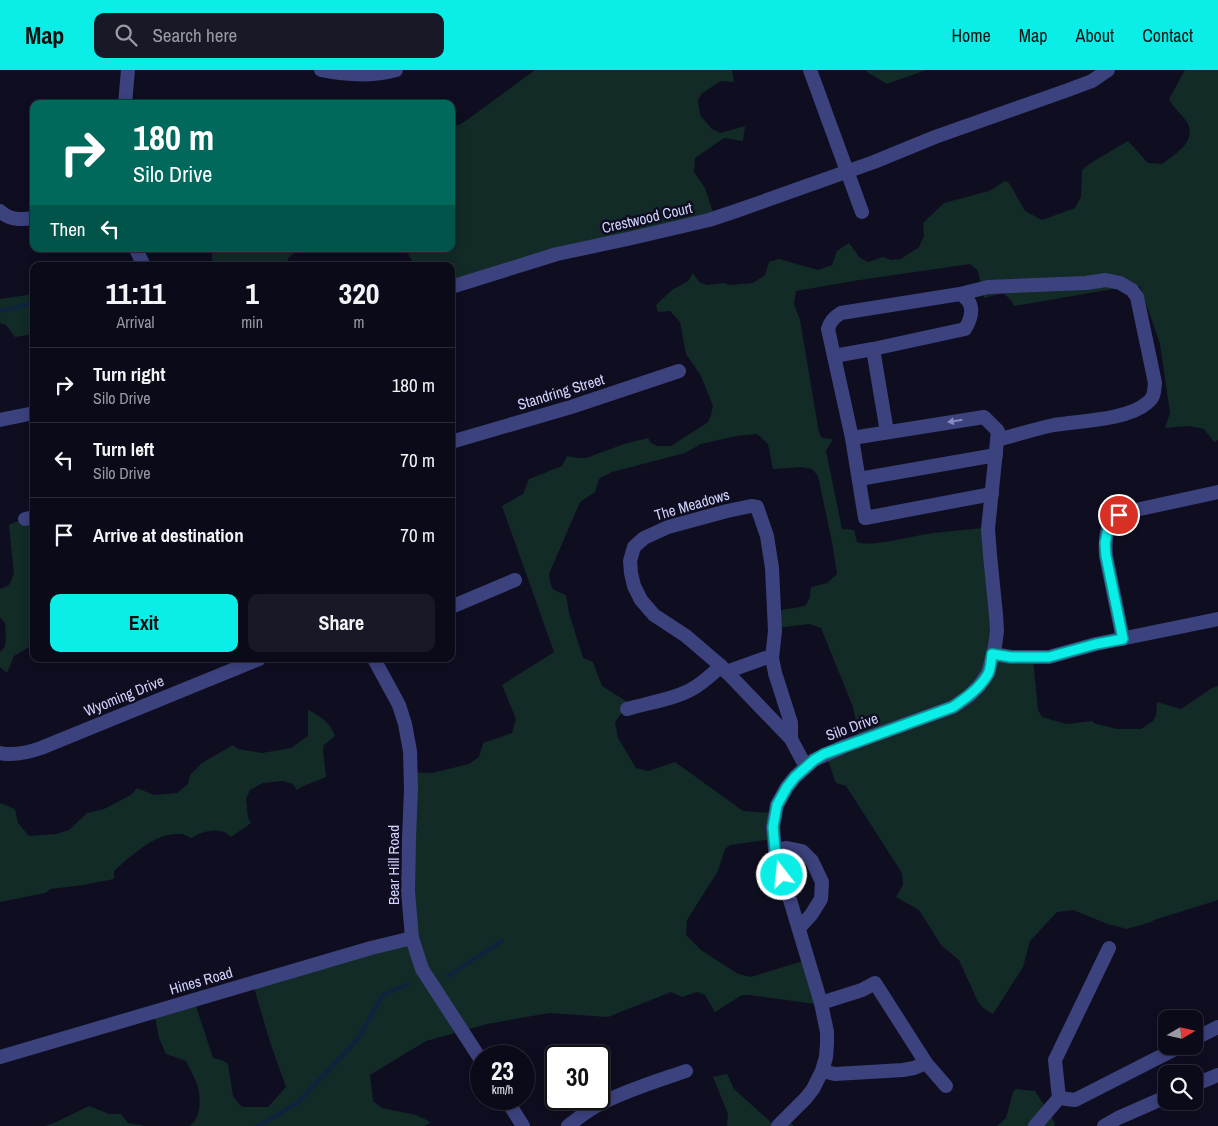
<!DOCTYPE html>
<html lang="en">
<head>
<meta charset="utf-8">
<style>
  :root { --surface:#0b0a19; --page:#191826; --text:#f1f3f6; --muted:#9a9aa2; --line:#2b2b38; --accent:#0beee7 }
  body { margin:0; font-family:"Archivo Narrow",sans-serif; background:var(--page); color:var(--text); height:100vh; display:flex; flex-direction:column; font-size:19px; white-space:nowrap }
  * { box-sizing:border-box; margin:0 }
  p { font-size:16px; color:var(--muted) }
  .icon { flex:none; width:28px; height:28px; fill:none; stroke:currentColor; stroke-width:2; stroke-linecap:round; stroke-linejoin:round }
  .map { position:relative; flex:1; overflow:hidden }
  .details { position:absolute; left:30px; top:192px; width:425px; height:400px; display:flex; flex-direction:column; background:var(--surface); border-radius:10px; box-shadow:0 2px 12px #0003,0 0 0 1px var(--line) }
  .details>* { flex:none }
  .top-card { position:absolute; left:30px; top:30px; width:425px; height:152px; border-radius:10px; box-shadow:0 2px 12px #0003,0 0 0 1px var(--line); background:#00695c; color:#fff; overflow:hidden }
  .needle { width:32px; rotate:81deg }
  .controls { position:absolute; left:1158px; top:940px; display:grid; gap:10px }
  .controls a { display:grid; place-items:center; width:45px; height:45px; border-radius:10px; background:var(--surface); box-shadow:0 2px 12px #0003,0 0 0 1px var(--line); font-size:25px }
  .speed { position:absolute; left:470px; top:975px; display:flex; gap:10px; font-size:25px; font-weight:700; text-align:center }
  .speed>* { display:grid; place-content:center; width:65px; height:65px; border-radius:50%; background:var(--surface); box-shadow:0 2px 12px #0003,0 0 0 1px var(--line); line-height:1 }
  .speed small { font-size:12px; font-weight:400 }
  .speed .limit { border:2px solid #111; border-radius:8px; background:#fff; color:#111 }
  .pin { position:absolute; display:grid; place-items:center; width:42px; height:42px; color:#fff; margin:-21px; border:2px solid #fff; border-radius:50%; box-shadow:0 1px 5px #0007 }
  .me { position:absolute; width:55px; margin:-28px; rotate:344deg; stroke-linejoin:round; filter:drop-shadow(0 0 4px #0008) }
  .turn { display:flex; align-items:center; gap:18px; height:105px; padding:0 20px; font-size:22px }
  .turn .icon { width:65px; height:65px; stroke-width:2.5 }
  .turn b { display:block; font-size:35px; line-height:42px }
  .then { display:flex; align-items:center; height:48px; padding:0 20px; background:#0003; gap:10px; font-size:19px }
  .eta { display:flex; justify-content:space-evenly; align-items:center; height:85px; text-align:center }
  .eta b { font-size:30px; font-weight:700; line-height:35px }
  .primary-button { display:flex; gap:10px; margin-top:auto; padding:10px 20px }
  .primary-button a { flex:1; height:58px; border-radius:10px; background:var(--accent); color:#111; font-size:20px; font-weight:700; line-height:58px; text-align:center }
  .primary-button a+a { background:var(--page); color:var(--text) }
  ul { padding:0; list-style:none }
  li { display:flex; align-items:center; gap:15px; height:75px; padding:0 20px; border-top:1px solid var(--line) }
  li div { flex:1 }
  li b { display:block; font-size:19px }
  li em { font-style:normal }
  header { display:flex; align-items:center; gap:30px; box-sizing:border-box; height:70px; padding:0 25px; background:var(--accent); color:#111 }
  header strong { font-size:24px }
  nav { display:flex; gap:28px; margin-inline-start:auto; font-size:18px }
  .search { width:350px; height:45px; background:var(--page); display:flex; align-items:center; gap:12px; box-sizing:border-box; padding:0 18px; border-radius:10px; color:var(--muted); font-size:19px }
  .map>svg:first-child { display:block }
  .green { fill:#122b27 }
  .lines { fill:none; stroke-linecap:round; stroke-linejoin:round }
  .stream { stroke:#0c243d; stroke-width:4 }
  .minor { stroke:#3c427e; stroke-width:14 }
  .oneway { fill:#868abe }
  .route-casing { stroke:#079b96; stroke-width:12 }
  .route { stroke:#0beee7; stroke-width:9 }
  .labels { text-anchor:middle; stroke-width:5; stroke-linejoin:round; paint-order:stroke }
  .street-label { font-size:15px; fill:#d1d2fd; stroke:#0f0e21 }
</style>
</head>
<body>
<header>
<strong>Map</strong>
<div class="search"><svg class="icon" aria-label="search" viewBox="0 0 24 24"><circle cx="10" cy="10" r="6"/><path d="M15 15l6 6"/></svg>Search here</div>
<nav><a>Home</a><a>Map</a><a>About</a><a>Contact</a></nav>
</header>
<div class="map">
<svg width="1218" height="1056" viewBox="0 0 1218 1056">
  <rect width="100%" height="100%" fill="#0f0e21"/>
  <!-- green -->
  <g class="green">
    <polygon points="535,0 732,0 734,12 721,11 701,24 698,31 700,45 712,59 720,63 745,56 743,71 724,68 695,88 694,102 705,118 714,145 451,215 451,196 414,196 411,189 405,179 451,179 451,56 459,55 467,50"/>
    <polygon points="866,0 926,0 887,14 867,2"/>
    <path d="M1185,0H1218V370L1214,372L1204,359L1189,356L1165,358L1170,343L1160,274L1140,216H1130L1014,236L1011,230L1003,223L984,228L978,201L970,194L853,211L796,221L794,234L800,250L819,363L822,368L833,369L826,381L842,459L854,460L857,472C868,478 917,465 933,463C949,461 966,460 983,458L995,552L990,594L1033,588L1038,640L1042,647L1066,654L1093,651V653L1117,659H1141L1153,651L1156,646L1157,632L1181,639L1212,618L1218,616V830L1154,850L1151,852L1127,859L1108,854L1073,840L1057,842L1030,871L1023,897L993,944L983,938L978,932L959,890L941,875L919,840L896,827L903,815L902,803L846,716L836,713L826,685L859,668L853,637L821,558L809,554L777,558L776,541L805,536L810,527L811,517L827,513L837,504L832,472L818,406L812,399L801,397L773,399L768,374L757,364L736,366L701,374L685,383L612,402L599,409L595,422L580,432L549,504C551,520 551,519 566,525L569,543L583,588L593,592L602,616L629,633L615,652L618,668L636,698L648,701L675,692L743,741L773,743L772,769L730,775L725,779L718,801L687,850L686,865L701,880L738,904L751,907L803,891L816,934L750,925H742L715,942L705,925L697,922L682,927L671,922L608,947L549,943L487,954L426,971L370,1005L373,1031L382,1038L416,1045L431,1052L425,1056H189C202,1049 201,1027 197,1014C194,1006 190,999 186,991L166,984L159,968L154,941L193,927L213,988L222,990L228,994L233,1026L242,1037H268L286,1017L270,972L252,911L407,867V702L432,703L469,694L479,687L483,673L512,663L516,649L502,615L554,582L502,436L523,424L529,409L562,396L567,386L577,388H586L624,374L648,368L651,373L658,376H671L708,352L711,345L713,336L701,306L686,284L680,252L670,241L658,242L656,235L672,220L688,211L693,203L699,212L707,215L723,213L730,215L753,213L765,205L769,192L779,189L818,200L832,195L837,181L849,173L860,188L868,192L883,187L891,190L901,189L919,177L924,166L923,153L944,133L989,121L1005,111L1009,113L1025,141L1042,150L1075,138L1081,127L1082,100L1089,94L1128,71L1148,93L1162,94C1174,85 1196,73 1188,54C1184,46 1173,38 1169,29Z"/>
    <polygon points="212,179 315,179 297,181 288,188 287,196 208,196 212,192"/>
    <polygon points="34,224 34,264 15,267 6,255 0,253 0,229"/>
    <polygon points="34,446 34,574 14,586 7,603 0,597 0,582 4,578 6,571 5,553 0,547 0,519 9,515 14,504 9,456 10,454"/>
    <path d="M309,640C322,648 330,652 335,666L324,675L323,680L326,707L301,717L297,720L293,714L283,711L263,713L250,720L246,729L248,748L251,753L231,767C221,756 202,761 192,768C188,767 184,764 181,764C155,762 132,785 114,801V809L83,815L51,819L45,823L0,832V733L15,739L18,753L29,766L56,764L69,760L87,743L104,739L131,725L137,718L154,725L177,723L188,714L190,705L202,693L233,675L238,679L262,683L291,678L308,666V641Z"/>
    <polygon points="727,1004 734,1019 773,1054 788,1050 794,1056 727,1056 728,1044 713,1007"/>
    <polygon points="1016,1019 1035,1021 1054,1051 1055,1056 997,1056 1006,1048 1013,1022"/>
    <polygon points="89,1036 109,1044 121,1044 128,1053 146,1056 45,1056 54,1053"/>
  </g>
  <g class="lines">
    <!-- stream -->
    <g class="stream">
      <polyline points="0,241 34,233"/>
      <polyline points="448,906 502,871"/>
      <polyline points="258,1056 297,1033 357,970 383,925 408,914"/>
    </g>
    <!-- minor -->
    <g class="minor">
      <path d="M321,0C345,5 371,7 396,0"/>
      <polyline points="810,0 862,142"/>
      <polyline points="125,34 128,0"/>
      <path d="M0,141C9,150 21,150 34,148"/>
      <polyline points="136,179 144,196"/>
      <polyline points="451,217 557,184 632,168 709,150 736,141 874,92 935,67 1068,20 1092,11 1108,0"/>
      <path d="M960,224L988,217L1086,213L1106,210L1120,213L1132,220L1137,227L1155,313C1154,321 1155,327 1147,333C1128,350 1079,351 1054,355C1035,359 1016,365 997,370"/>
      <polyline points="834,286 873,279"/>
      <polyline points="0,350 34,343"/>
      <path d="M887,362L873,279L965,259C973,246 975,232 960,224L841,243C834,247 830,251 828,259L852,368L865,448L992,424"/>
      <polyline points="451,372 571,337 679,301"/>
      <polyline points="859,409 996,385"/>
      <polyline points="25,449 34,447"/>
      <polyline points="451,537 515,510"/>
      <path d="M1123,569L1106,486C1105,471 1105,453 1119,445C1123,443 1128,442 1131,441L1218,422"/>
      <polyline points="993,584 1011,587 1049,587 1096,574 1218,549"/>
      <polyline points="374,589 399,635 405,654 410,681 411,719 409,768 408,821 412,868 422,899 481,990"/>
      <polyline points="726,602 765,588 772,588"/>
      <path d="M627,639C647,633 675,629 692,619C703,613 712,604 721,596"/>
      <polyline points="791,669 791,653 775,603 772,588 775,561 772,498 767,466 757,437 751,436 727,441 668,457 644,468 634,477 630,491 631,503 634,516 641,530 654,545 686,566 721,596 791,669 806,697"/>
      <path d="M0,683C14,686 27,683 41,678L259,589"/>
      <polyline points="775,780 787,778 802,781 812,791 822,812 821,829 811,845 799,858"/>
      <polyline points="821,933 862,920 875,913 926,993 914,998 903,1000 835,1004 822,1001"/>
      <polyline points="1194,969 1218,957"/>
      <polyline points="0,987 371,878 412,868"/>
      <polyline points="926,993 946,1016"/>
      <polyline points="1194,1015 1218,1005"/>
      <polyline points="1059,1028 1075,1030 1181,976"/>
      <polyline points="506,1029 523,1056"/>
      <path d="M568,1056C578,1048 588,1040 600,1034C627,1020 657,1011 686,1001"/>
      <polyline points="778,1056 806,1028 813,1019 822,1001 826,987 827,974 827,962 821,933 775,780 773,757 777,735 787,717 795,707 814,690 845,676 953,637 969,626 979,616 988,603 995,576 997,561 996,545 990,485 988,459 998,361 984,347 852,368"/>
      <polyline points="1035,1056 1059,1028 1055,990 1109,878"/>
      <polyline points="1104,1056 1118,1048 1166,1027"/>
    </g>
  </g>
  <!-- one-way arrows -->
  <defs><path id="oneway-solid" d="M-6-.8H1V-3.2L6.5 0L1 3.2V.8H-6Z" transform="scale(1.25)"/></defs>
  <use class="oneway" href="#oneway-solid" transform="translate(955 351) rotate(171)"/>
  <g class="lines">
    <defs>
      <path id="route" d="M782,805L775,780L773,757L777,735L787,717L795,707L814,690L824,684L953,637C966,628 980,618 988,604C991,598 991,590 992,584L1011,587H1049L1096,574L1123,569L1106,486L1105,473L1109,455L1119,445"/>
    </defs>
    <!-- route casing -->
    <use href="#route" class="route-casing"/>
    <!-- route -->
    <use href="#route" class="route"/>
  </g>
  <g class="labels">
    <!-- street labels -->
    <g class="street-label">
      <text transform="translate(647 148) rotate(-13)" y="5">Crestwood Court</text>
      <text transform="translate(561 322) rotate(-17)" y="5">Standring Street</text>
      <text transform="translate(692 435) rotate(-16)" y="5">The Meadows</text>
      <text transform="translate(124 626) rotate(-22)" y="5">Wyoming Drive</text>
      <text transform="translate(852 657) rotate(-20)" y="5">Silo Drive</text>
      <text transform="translate(394 795) rotate(-90)" y="5">Bear Hill Road</text>
      <text transform="translate(201 911) rotate(-16)" y="5">Hines Road</text>
    </g>
  </g>
</svg>
<div class="controls">
<a><svg class="needle" viewBox="-14 -14 28 28"><path d="M0-13l5 13h-10z" fill="#e53935"/><path d="M0 13l5-13h-10z" fill="#9a9aa2"/></svg></a>
<a><svg class="icon" aria-label="search" viewBox="0 0 24 24"><circle cx="10" cy="10" r="6"/><path d="M15 15l6 6"/></svg></a>
</div>
<div class="speed"><div>23<small>km/h</small></div><div class="limit">30</div></div>
<div class="pin" style="left:1119px;top:445px;background:#d93025"><svg class="icon" aria-label="arrive" viewBox="0 0 24 24"><path d="M6 21V4h12l-3 4 3 4H6"/></svg></div>
<svg class="me" style="left:782px;top:805px" viewBox="-20 -20 40 40"><circle r="17" fill="#0beee7" stroke="#fff" stroke-width="3"/><path d="M0-11L8 9 0 5-8 9z" fill="#fff"/></svg>
<div class="top-card">
<div class="turn"><svg class="icon" aria-label="right" viewBox="0 0 24 24"><path d="M7 20v-9h11M14 6l5 5-5 5"/></svg><div><b>180 m</b>Silo Drive</div></div>
<div class="then">Then<svg class="icon" aria-label="left" viewBox="0 0 24 24"><path d="M17 20v-9H6M10 6l-5 5 5 5"/></svg></div>
</div>
<section class="details">
<div class="eta">
<div><b>11:11</b><p>Arrival</p></div>
<div><b>1</b><p>min</p></div>
<div><b>320</b><p>m</p></div>
</div>
<ul>
<li><svg class="icon" aria-label="right" viewBox="0 0 24 24"><path d="M7 20v-9h11M14 6l5 5-5 5"/></svg><div><b>Turn right</b><p>Silo Drive</p></div><em>180 m</em></li>
<li><svg class="icon" aria-label="left" viewBox="0 0 24 24"><path d="M17 20v-9H6M10 6l-5 5 5 5"/></svg><div><b>Turn left</b><p>Silo Drive</p></div><em>70 m</em></li>
<li><svg class="icon" aria-label="arrive" viewBox="0 0 24 24"><path d="M6 21V4h12l-3 4 3 4H6"/></svg><div><b>Arrive at destination</b></div><em>70 m</em></li>
</ul>
<div class="primary-button"><a>Exit</a><a>Share</a></div>
</section>
</div>
</body>
</html>
